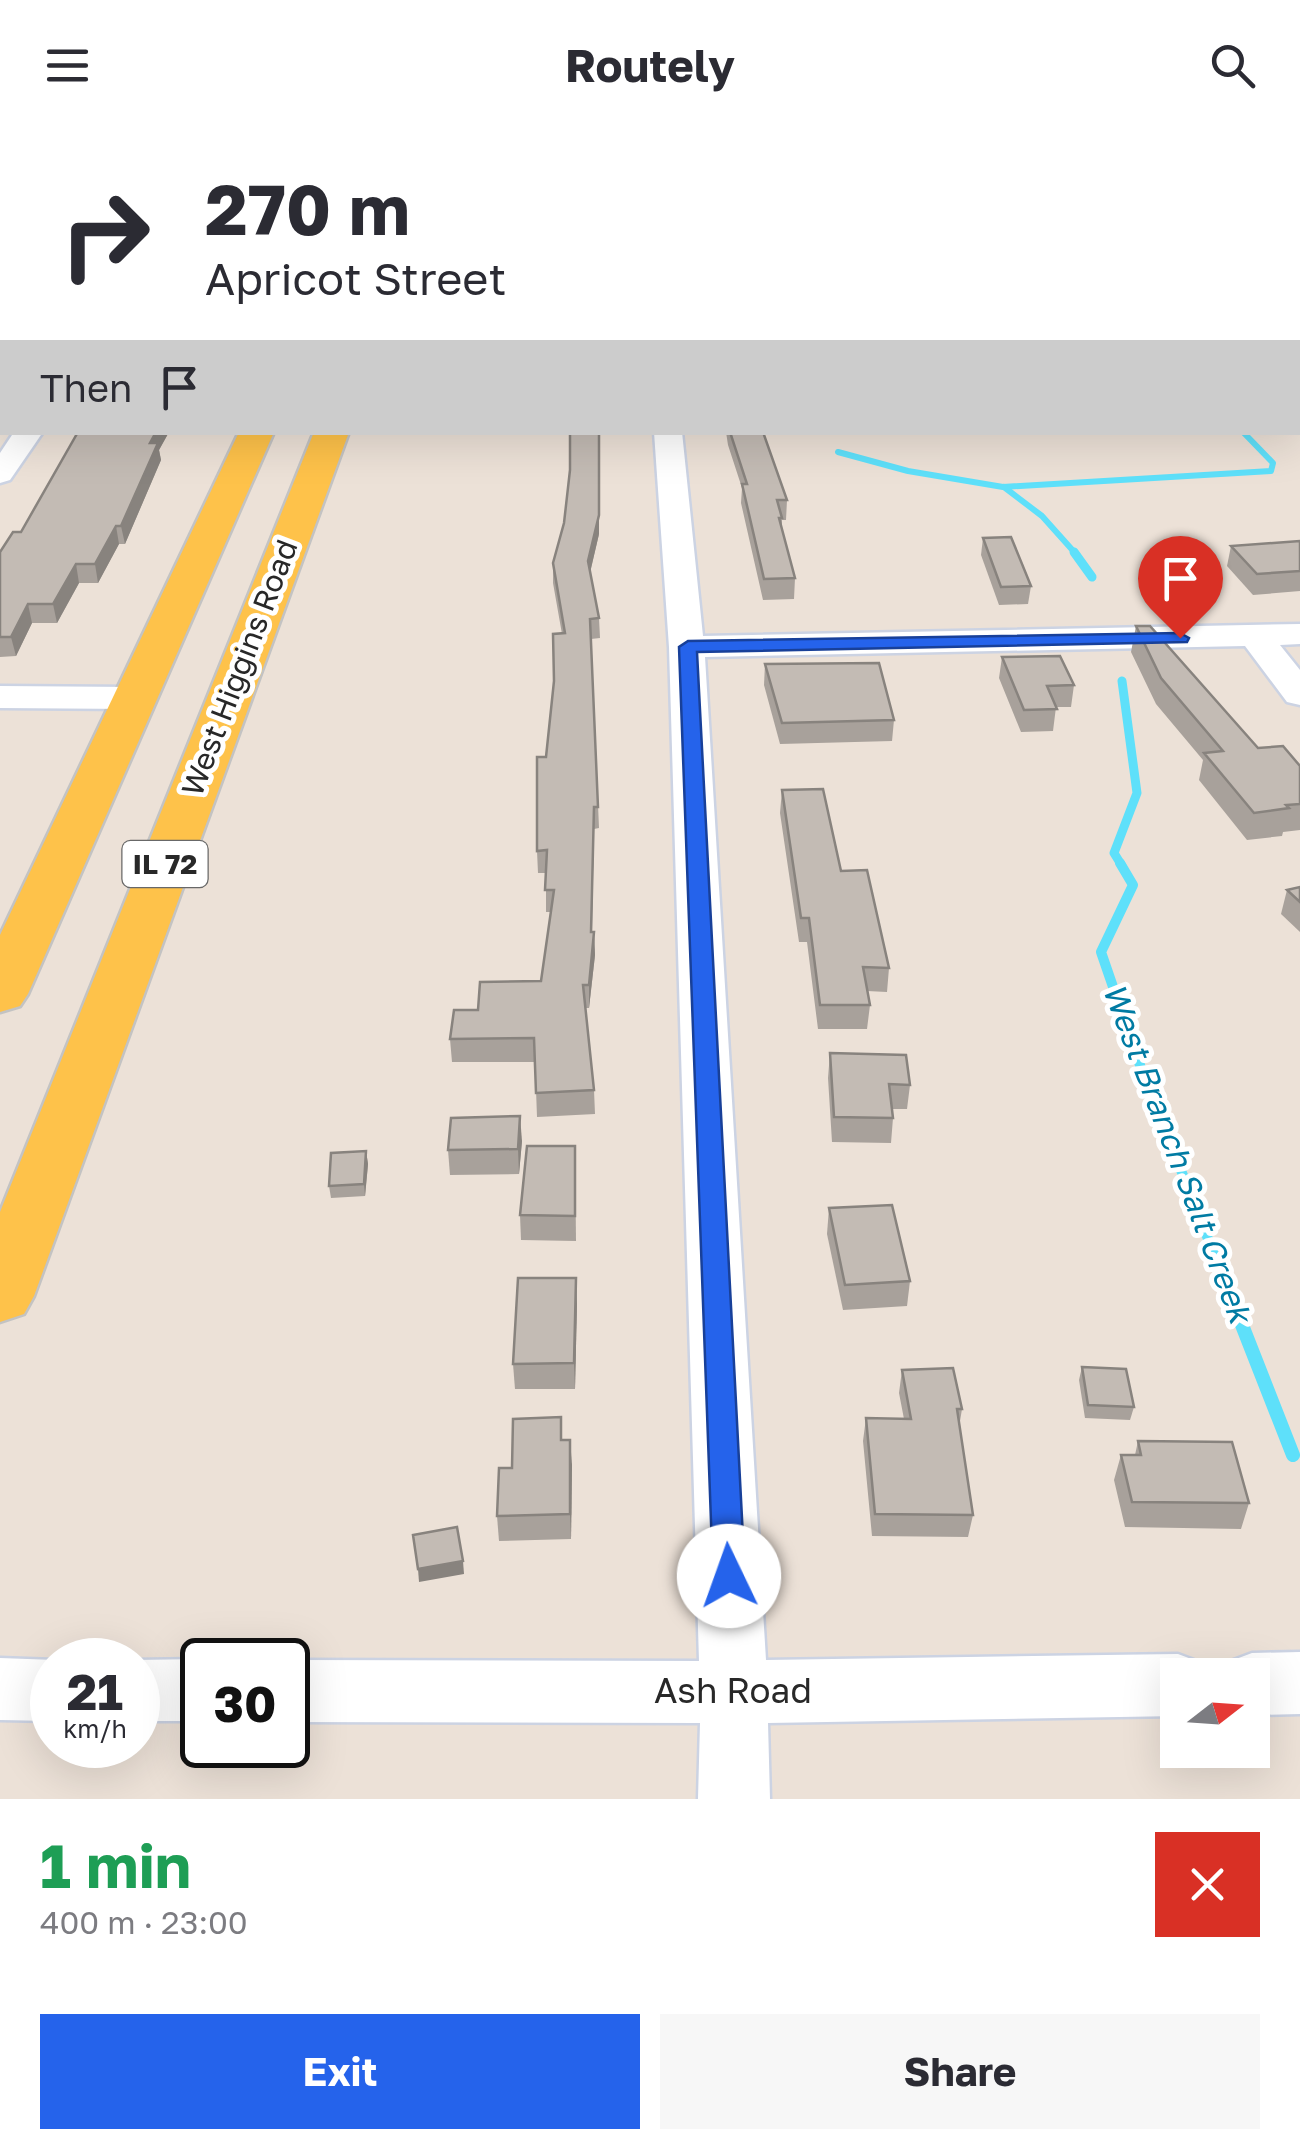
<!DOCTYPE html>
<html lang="en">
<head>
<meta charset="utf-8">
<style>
  :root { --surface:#fff; --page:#f7f7f7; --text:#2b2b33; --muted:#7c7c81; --accent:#2563eb }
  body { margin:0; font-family:"Golos Text",sans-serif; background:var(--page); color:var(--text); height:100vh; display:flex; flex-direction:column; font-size:38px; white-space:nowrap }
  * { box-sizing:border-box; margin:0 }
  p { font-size:32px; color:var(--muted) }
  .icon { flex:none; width:55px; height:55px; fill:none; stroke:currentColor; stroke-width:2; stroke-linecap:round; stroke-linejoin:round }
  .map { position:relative; height:1669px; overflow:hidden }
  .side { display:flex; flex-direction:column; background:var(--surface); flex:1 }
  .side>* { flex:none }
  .guide { position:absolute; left:0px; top:0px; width:1300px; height:305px; box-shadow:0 10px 40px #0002; background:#fff; color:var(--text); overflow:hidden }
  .needle { width:65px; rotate:73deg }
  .buttons { position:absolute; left:1160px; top:1528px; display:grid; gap:20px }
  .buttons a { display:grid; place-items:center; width:110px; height:110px; border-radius:0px; background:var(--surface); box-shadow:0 10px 40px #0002; font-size:50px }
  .speed { position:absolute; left:30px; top:1508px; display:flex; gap:20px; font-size:50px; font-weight:700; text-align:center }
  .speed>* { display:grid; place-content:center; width:130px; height:130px; border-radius:50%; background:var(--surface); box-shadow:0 10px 40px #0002; line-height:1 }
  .speed small { font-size:25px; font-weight:400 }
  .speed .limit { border:5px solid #111; border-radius:15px; background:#fff; color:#111 }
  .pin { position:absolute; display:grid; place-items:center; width:85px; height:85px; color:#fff; margin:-102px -42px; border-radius:50% 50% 50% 0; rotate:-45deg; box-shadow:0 0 10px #0007 }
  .pin .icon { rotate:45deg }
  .me { position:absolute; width:110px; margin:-55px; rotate:357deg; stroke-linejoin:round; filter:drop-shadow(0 0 8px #0008) }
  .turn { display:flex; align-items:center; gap:35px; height:210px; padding:0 40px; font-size:45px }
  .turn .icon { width:130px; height:130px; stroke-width:2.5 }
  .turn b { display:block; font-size:70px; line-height:85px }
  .then { display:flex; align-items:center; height:95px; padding:0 40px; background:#0003; gap:20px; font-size:38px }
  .round { display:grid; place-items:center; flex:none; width:105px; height:105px; border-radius:0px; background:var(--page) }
  .headline { display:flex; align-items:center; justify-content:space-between; height:170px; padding:0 40px }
  h1 { font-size:60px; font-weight:700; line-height:75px; color:#1e9e55 }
  .primary-button { display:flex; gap:20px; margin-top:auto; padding:20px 40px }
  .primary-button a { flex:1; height:115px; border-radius:0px; background:var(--accent); color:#fff; font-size:40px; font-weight:700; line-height:115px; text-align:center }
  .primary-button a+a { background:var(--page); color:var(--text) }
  header { display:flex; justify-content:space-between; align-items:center; height:130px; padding:0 40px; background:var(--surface); font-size:45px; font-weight:700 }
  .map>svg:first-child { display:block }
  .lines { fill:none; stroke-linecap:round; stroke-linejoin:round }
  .stream-far3 { stroke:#5ee0fa; stroke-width:6 }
  .stream-far2 { stroke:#5ee0fa; stroke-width:9 }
  .stream-far1 { stroke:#5ee0fa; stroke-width:10 }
  .stream { stroke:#5ee0fa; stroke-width:14 }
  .minor-casing { stroke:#ccd3e3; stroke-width:5 }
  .major-casing { stroke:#c3c3c3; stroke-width:5 }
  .minor { fill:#fff; fill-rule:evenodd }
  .major { fill:#fec24a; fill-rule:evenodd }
  .wall { fill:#a8a19b }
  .shaded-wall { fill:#88837e }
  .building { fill:#c3bbb4; stroke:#88837e; stroke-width:2.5 }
  .route { fill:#2563eb; stroke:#184099; stroke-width:2.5 }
  .labels { text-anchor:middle; stroke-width:10; stroke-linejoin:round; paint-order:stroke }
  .shield { fill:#fff; stroke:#686868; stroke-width:2.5 }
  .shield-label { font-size:28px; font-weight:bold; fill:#282828 }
  .street-label { font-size:30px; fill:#282828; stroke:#fff }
  .water-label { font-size:32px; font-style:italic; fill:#007ba3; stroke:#fff }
  .near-street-label { font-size:35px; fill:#282828; stroke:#fff }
</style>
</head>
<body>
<header><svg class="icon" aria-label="menu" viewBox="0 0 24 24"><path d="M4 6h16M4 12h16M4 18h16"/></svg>Routely<svg class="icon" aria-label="search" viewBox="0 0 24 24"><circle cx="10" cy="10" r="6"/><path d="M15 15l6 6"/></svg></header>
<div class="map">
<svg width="1300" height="1669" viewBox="0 0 1300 1669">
  <rect width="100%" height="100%" fill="#ece1d7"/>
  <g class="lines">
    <!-- stream-far3 -->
    <g class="stream-far3">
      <polyline points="838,322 908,341 1003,357 1271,341 1273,333 1243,302"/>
      <polyline points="1004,357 1042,386 1076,424"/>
    </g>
    <!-- stream-far2 -->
    <g class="stream-far2">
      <polyline points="1074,422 1092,447"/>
      <polyline points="1122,736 1114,723 1137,663 1122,551"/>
    </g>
    <!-- stream-far1 -->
    <polyline class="stream-far1" points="1120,733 1133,755 1101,822 1142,941 1221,1142"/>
    <!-- stream -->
    <polyline class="stream" points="1220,1139 1293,1325"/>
    <defs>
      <g id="minor">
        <rect x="1298" y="244" width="2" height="16"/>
        <polygon points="14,302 43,302 10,350 0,353 0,323"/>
        <polygon points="654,302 682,302 703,506 1300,494 1300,514 1280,515 1300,540 1300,575 1287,572 1245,516 705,527 766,1530 1178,1524 1202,1533 1207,1545 1178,1545 1178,1586 768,1593 770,1669 698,1669 700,1593 288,1592 288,1530 699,1531 669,517"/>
        <polygon points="0,556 133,557 146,560 151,568 146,576 133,579 0,578"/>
        <polygon points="1300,1522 1300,1584 1252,1585 1252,1545 1222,1545 1228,1532 1252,1523"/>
        <polygon points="0,1528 55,1530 52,1591 0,1590"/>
        <polygon points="202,1529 205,1530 202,1591 138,1591 135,1530"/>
      </g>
      <g id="major">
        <polygon points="239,302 274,302 28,864 20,876 0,882 0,805"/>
        <polygon points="314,302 349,302 34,1166 24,1184 0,1192 0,1082"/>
      </g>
    </defs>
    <!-- minor casing -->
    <use href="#minor" class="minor-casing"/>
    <!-- major casing -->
    <use href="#major" class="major-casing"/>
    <!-- minor -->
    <use href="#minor" class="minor"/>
    <!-- major -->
    <use href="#major" class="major"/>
  </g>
  <!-- wall -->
  <g class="wall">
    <polygon points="764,0 866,0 866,2 768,2"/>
    <polygon points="1169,0 1300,0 1300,78 1298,77 1298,2 1173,2"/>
    <rect x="1298" y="88" width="2" height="70"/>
    <polygon points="78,302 169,302 159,320 161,330 125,414 119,414 98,453 79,453 57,493 32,493 16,526 0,527 0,422 21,402"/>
    <polygon points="726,302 763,302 787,370 786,390 782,390 782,398 795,448 794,469 763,470 741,373 742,358 728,315"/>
    <polygon points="599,404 590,443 599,488 600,508 591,509 599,698 594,699 592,802 594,802 595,825 589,878 585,878 594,960 595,984 537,987 535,932 452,932 450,909 478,880 541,851 551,782 546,782 546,743 538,743 537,721 546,627 562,504 553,453 553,433"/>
    <polygon points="983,408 1031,456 1028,474 999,475 981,425"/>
    <polygon points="1300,411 1300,461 1253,465 1227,436 1231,416"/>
    <polygon points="1136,496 1258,618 1300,636 1300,700 1283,702 1282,706 1247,710 1199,650 1203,630 1156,574 1131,522"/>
    <polygon points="1002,527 1074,555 1071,577 1056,577 1053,601 1021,602 999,548"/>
    <polygon points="765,534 894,590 892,611 780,614 764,555"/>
    <polygon points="782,660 841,741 889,838 887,862 867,861 870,875 867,899 818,899 807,812 799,812 780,683"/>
    <polygon points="1300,757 1300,802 1281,784 1287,760"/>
    <polygon points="830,923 910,955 907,979 892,979 893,988 891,1013 832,1012 828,948"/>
    <polygon points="522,1011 519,1044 450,1045 448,1020"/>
    <polygon points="575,1016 576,1111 521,1110 520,1085"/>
    <polygon points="366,1021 368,1034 365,1066 331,1068 329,1056"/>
    <polygon points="829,1078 910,1151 907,1176 843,1180 827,1104"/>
    <polygon points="577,1173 575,1259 515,1259 513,1234"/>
    <polygon points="1082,1237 1134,1277 1130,1290 1085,1288 1079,1250"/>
    <polygon points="902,1240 962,1279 959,1297 973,1385 968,1407 872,1406 863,1311 866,1288 904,1289 899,1263"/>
    <polygon points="562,1310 572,1335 571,1409 499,1411 497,1386 512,1338"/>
    <polygon points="1138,1311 1249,1373 1241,1399 1125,1397 1114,1350 1121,1325 1135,1325"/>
  </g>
  <!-- shaded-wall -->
  <g class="shaded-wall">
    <rect x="785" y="0" width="81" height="2"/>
    <polygon points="2,233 2,254 0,257 0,236"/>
    <polygon points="156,302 169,302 159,320 161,330 125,414 121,396 150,313"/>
    <polygon points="599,302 599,404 588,451 588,431"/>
    <polygon points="116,396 119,414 98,453 95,434"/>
    <polygon points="76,434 79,453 57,493 53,474"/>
    <polygon points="28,474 32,493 16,526 11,507"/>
    <polygon points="594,677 594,699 591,825 591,802"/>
    <polygon points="594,802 595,825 589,878 589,855"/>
    <polygon points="520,986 522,1011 519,1044 518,1019"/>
    <polygon points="366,1021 368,1034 365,1066 364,1054"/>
    <polygon points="576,1148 577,1173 575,1259 574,1233"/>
    <polygon points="570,1310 572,1335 571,1409 570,1384"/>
    <polygon points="463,1431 464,1444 419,1452 418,1439"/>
  </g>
  <!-- building -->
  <g class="building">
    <polygon points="1201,0 1300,0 1300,56 1298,55 1298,2 1206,2"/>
    <polygon points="0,75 2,75 2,101 0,99"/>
    <rect x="1298" y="88" width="2" height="46"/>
    <polygon points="2,103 2,233 0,236 0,177 2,176 0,165 0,119 1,119"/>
    <polygon points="78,302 156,302 150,313 158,313 121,396 116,396 95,434 76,434 53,474 28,474 11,507 0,507 0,422 13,402 21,402"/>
    <polygon points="570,302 599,302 599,385 588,431 599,488 590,489 598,677 594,677 591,802 594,802 589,855 583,855 594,960 536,963 534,908 450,909 454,880 478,880 480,852 541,851 554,760 545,760 547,720 537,721 537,627 546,627 554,551 553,504 565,503 553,433 564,393 570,340"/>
    <polygon points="730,302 763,302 787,370 777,370 782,388 779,388 795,448 764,449 742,354 747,354"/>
    <polygon points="1011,407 1031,456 1001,457 983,408"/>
    <polygon points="1300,411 1300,441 1257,444 1231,416"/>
    <polygon points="1136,496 1150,496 1258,618 1283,616 1300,636 1300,674 1286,675 1289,678 1254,683 1204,623 1223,621 1161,548"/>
    <polygon points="1060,526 1074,555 1047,556 1057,579 1024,580 1002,527"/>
    <polygon points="879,533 894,590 782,593 765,534"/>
    <polygon points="823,659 841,741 867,740 889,838 863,837 870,875 820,875 809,788 801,788 782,660"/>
    <polygon points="1300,757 1300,772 1287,760"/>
    <polygon points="830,923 906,925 910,955 889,954 893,988 834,987"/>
    <polygon points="520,986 518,1019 448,1020 451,988"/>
    <polygon points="527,1016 575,1016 575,1086 520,1085"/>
    <polygon points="366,1021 364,1054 329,1056 331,1023"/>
    <polygon points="892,1075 910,1151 845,1155 829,1078"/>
    <polygon points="518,1148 576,1148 574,1233 513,1234"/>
    <polygon points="1082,1237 1126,1239 1134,1277 1088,1275"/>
    <polygon points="953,1238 962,1279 957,1279 973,1385 875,1384 866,1288 911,1289 902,1240"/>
    <polygon points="561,1287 561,1310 570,1310 570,1384 497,1386 499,1338 512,1338 513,1289"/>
    <polygon points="1138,1311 1232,1312 1249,1373 1132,1372 1121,1325 1141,1325"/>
    <polygon points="457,1397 463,1431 418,1439 413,1405"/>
  </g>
  <!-- route -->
  <polygon class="route" points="1180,503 1189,508 1187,512 697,522 745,1446 740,1456 729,1460 718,1456 713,1446 679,517 688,511"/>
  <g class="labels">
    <!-- shield labels -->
    <rect class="shield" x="122.5" y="711" width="85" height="46" rx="8"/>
    <g class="shield-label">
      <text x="165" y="744">IL 72</text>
    </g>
    <!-- street labels -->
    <g class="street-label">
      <text transform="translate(240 538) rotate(-69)" y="10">West Higgins Road</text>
    </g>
    <!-- water labels -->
    <g class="water-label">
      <text transform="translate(1177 1023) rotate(69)" y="11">West Branch Salt Creek</text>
    </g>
    <!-- near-street labels -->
    <g class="near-street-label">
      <text x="733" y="1573">Ash Road</text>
    </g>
  </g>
</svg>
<div class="buttons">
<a><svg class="needle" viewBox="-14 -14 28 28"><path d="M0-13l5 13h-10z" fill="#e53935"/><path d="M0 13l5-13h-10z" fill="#7c7c81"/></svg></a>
</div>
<div class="speed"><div>21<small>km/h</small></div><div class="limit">30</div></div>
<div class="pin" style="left:1180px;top:508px;background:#d93025"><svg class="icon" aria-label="arrive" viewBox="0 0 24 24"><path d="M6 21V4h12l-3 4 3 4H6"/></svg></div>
<svg class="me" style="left:729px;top:1446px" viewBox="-20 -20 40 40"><circle r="19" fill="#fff"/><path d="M0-13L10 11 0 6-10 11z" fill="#2563eb"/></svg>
<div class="guide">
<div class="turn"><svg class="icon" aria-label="right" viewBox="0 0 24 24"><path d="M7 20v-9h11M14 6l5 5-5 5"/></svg><div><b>270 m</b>Apricot Street</div></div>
<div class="then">Then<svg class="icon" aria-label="arrive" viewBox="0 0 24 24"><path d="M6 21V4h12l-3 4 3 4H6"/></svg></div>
</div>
</div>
<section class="side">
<div class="headline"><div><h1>1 min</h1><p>400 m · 23:00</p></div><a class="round" style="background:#d93025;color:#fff"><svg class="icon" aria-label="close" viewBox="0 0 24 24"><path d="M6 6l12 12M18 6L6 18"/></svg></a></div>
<div class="primary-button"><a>Exit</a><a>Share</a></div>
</section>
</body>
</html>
